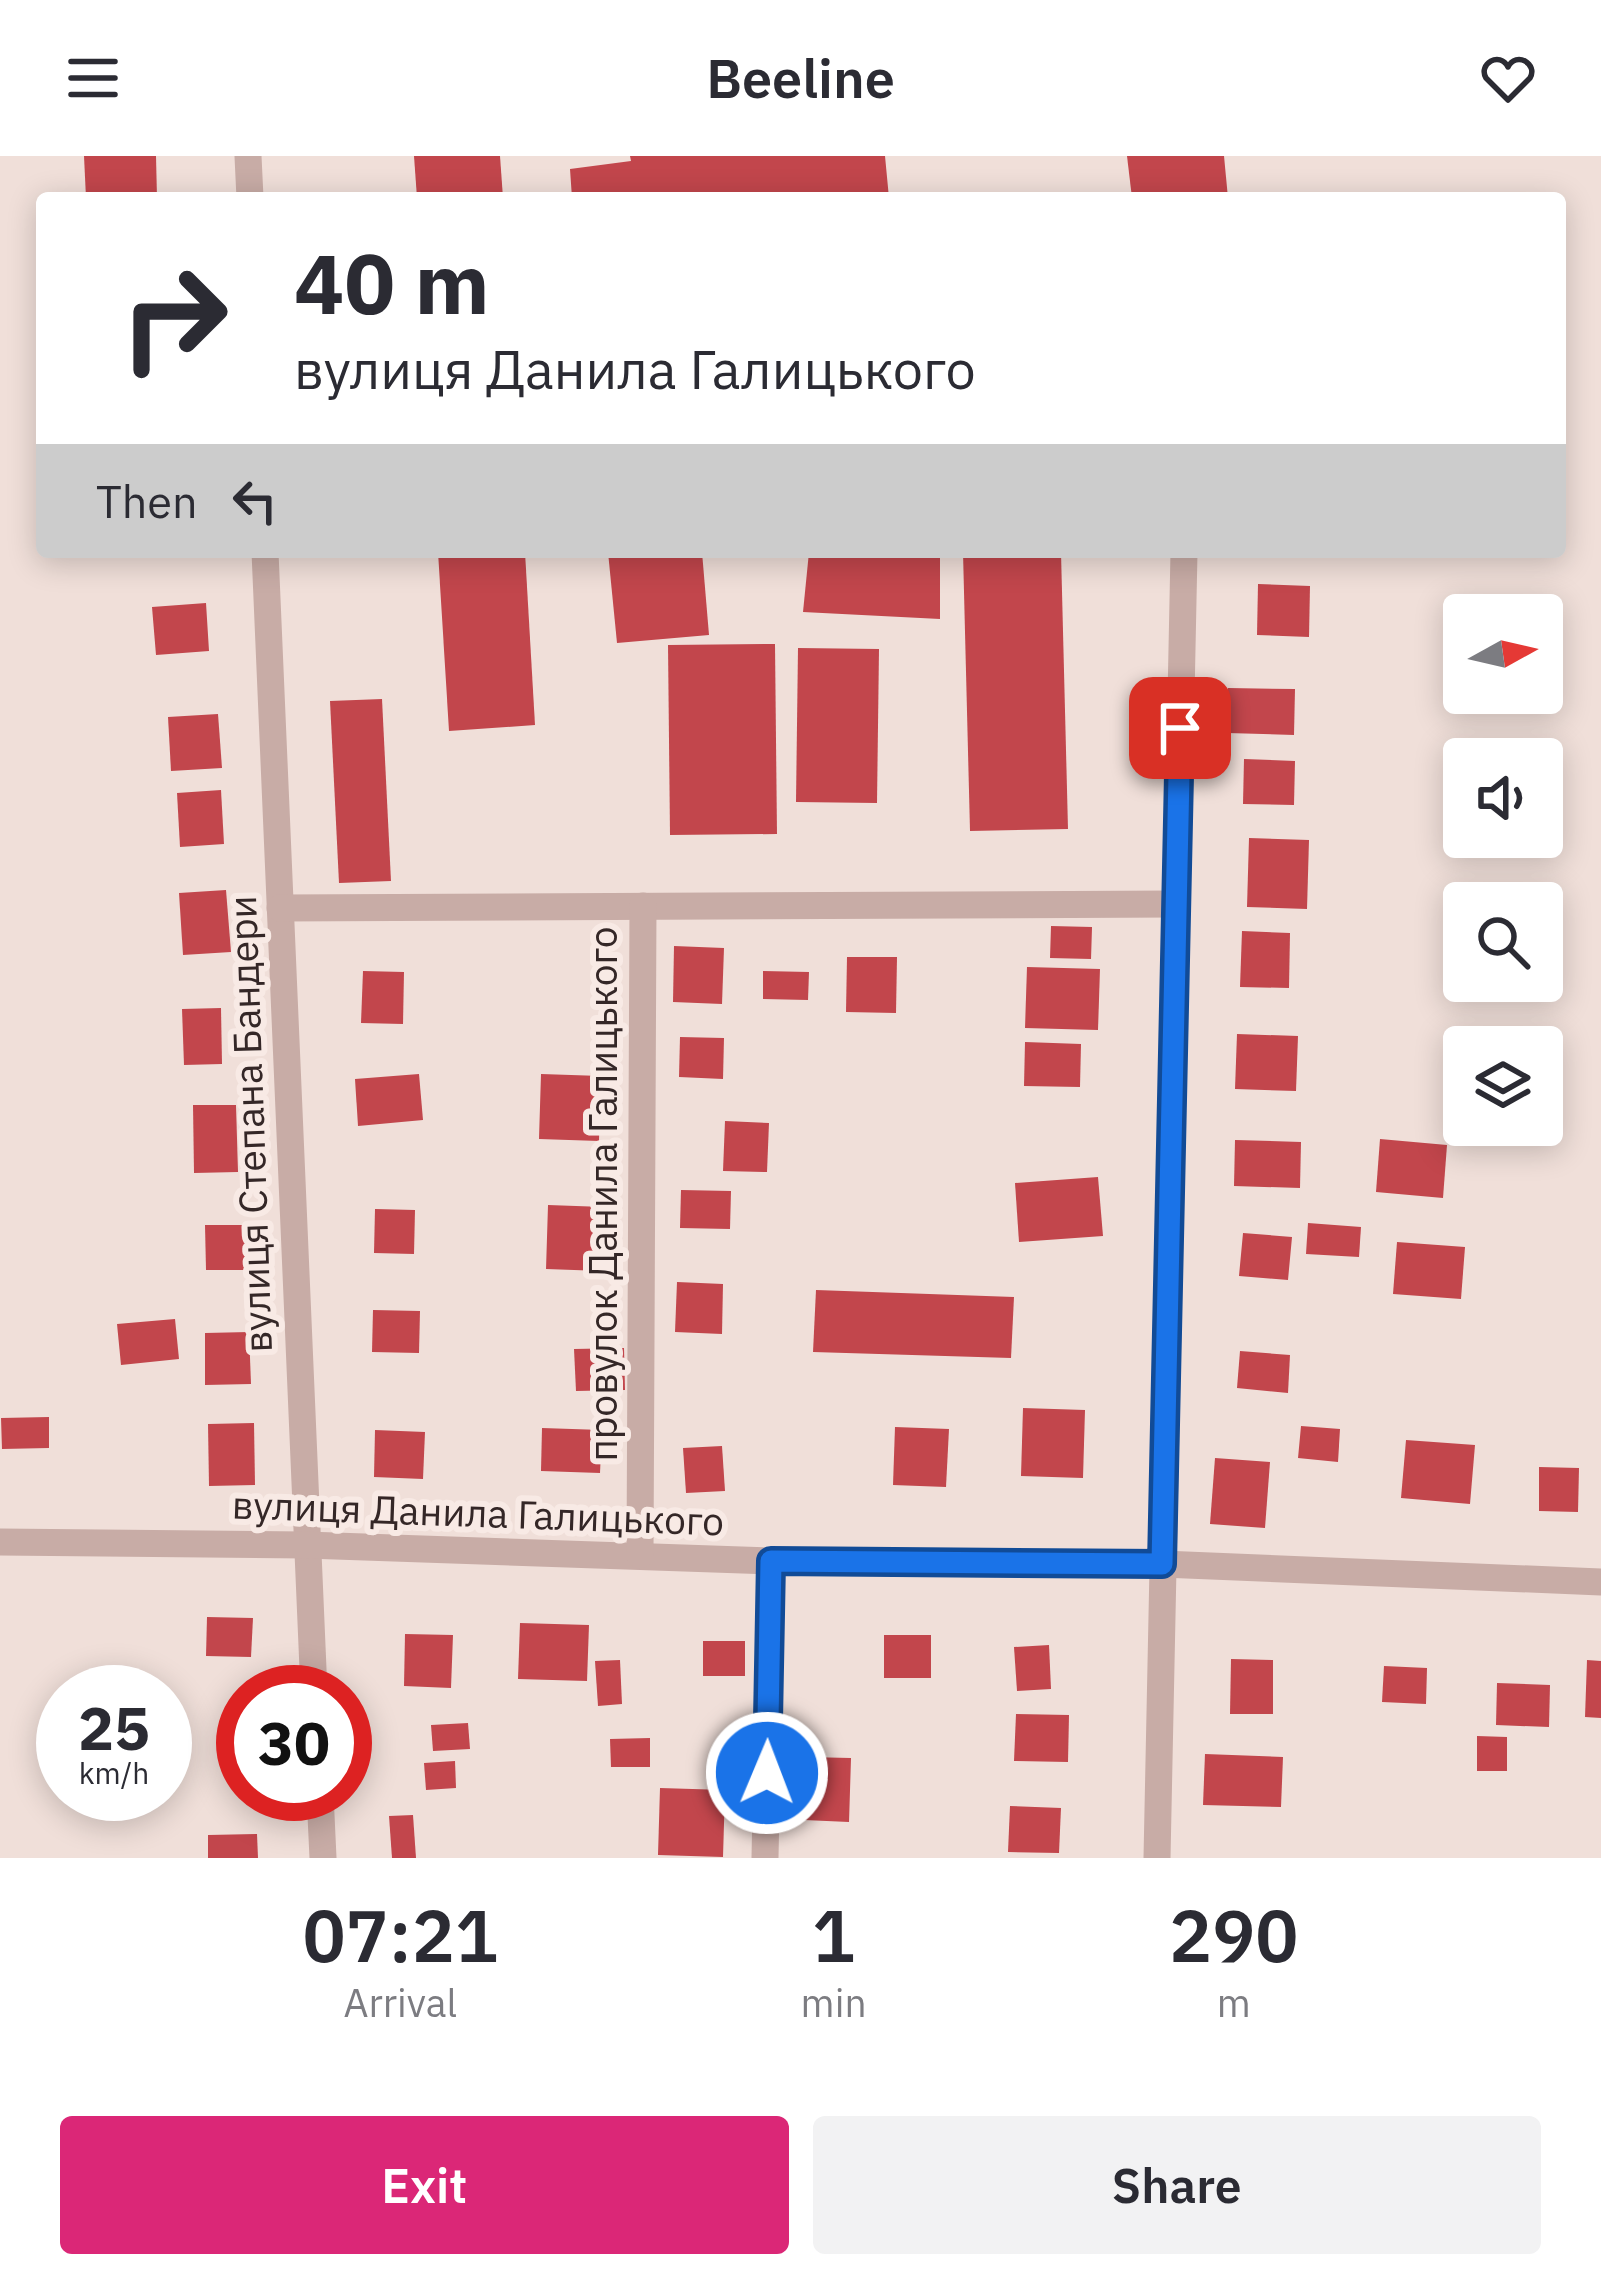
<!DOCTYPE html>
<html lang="en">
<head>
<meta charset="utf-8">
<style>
  :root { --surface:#fff; --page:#f2f2f3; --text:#2b2b33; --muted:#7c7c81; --accent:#db2777 }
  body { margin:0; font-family:"IBM Plex Sans",sans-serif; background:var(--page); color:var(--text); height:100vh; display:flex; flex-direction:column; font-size:45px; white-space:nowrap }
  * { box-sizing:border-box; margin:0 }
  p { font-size:39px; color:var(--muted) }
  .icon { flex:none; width:66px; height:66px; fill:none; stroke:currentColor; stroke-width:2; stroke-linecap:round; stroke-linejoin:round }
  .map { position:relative; height:1702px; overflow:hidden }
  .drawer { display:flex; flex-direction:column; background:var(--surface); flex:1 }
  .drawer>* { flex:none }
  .hud { position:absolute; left:36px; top:36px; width:1530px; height:366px; border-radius:12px; box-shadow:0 6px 30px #0003; background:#fff; color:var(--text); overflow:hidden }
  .needle { width:78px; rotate:82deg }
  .fabs { position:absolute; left:1443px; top:438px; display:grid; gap:24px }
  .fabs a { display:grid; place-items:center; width:120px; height:120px; border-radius:12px; background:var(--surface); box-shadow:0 6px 30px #0003; font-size:60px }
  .speed { position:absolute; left:36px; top:1509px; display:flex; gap:24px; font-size:60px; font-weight:700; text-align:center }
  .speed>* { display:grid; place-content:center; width:156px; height:156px; border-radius:50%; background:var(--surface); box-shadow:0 6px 30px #0003; line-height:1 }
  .speed small { font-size:30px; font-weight:400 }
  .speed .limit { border:18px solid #d22; background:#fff; color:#111 }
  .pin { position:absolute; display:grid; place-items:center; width:102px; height:102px; color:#fff; margin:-51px; border-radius:24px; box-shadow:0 6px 18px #0006 }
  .me { position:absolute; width:132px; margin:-66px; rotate:1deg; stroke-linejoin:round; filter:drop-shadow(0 0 9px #0008) }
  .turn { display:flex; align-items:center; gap:42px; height:252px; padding:0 60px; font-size:54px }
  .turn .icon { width:156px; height:156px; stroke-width:2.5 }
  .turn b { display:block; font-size:84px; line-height:102px }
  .then { display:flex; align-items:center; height:114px; padding:0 60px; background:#0003; gap:24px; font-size:45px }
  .eta { display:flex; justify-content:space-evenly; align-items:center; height:204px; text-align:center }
  .eta b { font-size:72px; font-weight:600; line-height:84px }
  .primary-button { display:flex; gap:24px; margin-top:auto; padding:24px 60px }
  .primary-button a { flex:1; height:138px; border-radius:12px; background:var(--accent); color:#fff; font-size:48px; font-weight:600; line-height:138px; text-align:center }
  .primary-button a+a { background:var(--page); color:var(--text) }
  header { display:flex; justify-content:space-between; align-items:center; height:156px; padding:0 60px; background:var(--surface); font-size:54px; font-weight:600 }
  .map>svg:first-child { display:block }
  .building { fill:#c2464c }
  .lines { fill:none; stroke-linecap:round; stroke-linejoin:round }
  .minor { stroke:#c8aca6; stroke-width:27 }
  .route-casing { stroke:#114b97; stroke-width:30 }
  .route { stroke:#1a73e8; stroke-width:21 }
  .labels { text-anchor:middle; stroke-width:12; stroke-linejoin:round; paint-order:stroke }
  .street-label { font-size:39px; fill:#342727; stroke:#f8eae5 }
</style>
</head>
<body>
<header><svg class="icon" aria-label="menu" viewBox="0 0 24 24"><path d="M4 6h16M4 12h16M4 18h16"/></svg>Beeline<svg class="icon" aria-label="heart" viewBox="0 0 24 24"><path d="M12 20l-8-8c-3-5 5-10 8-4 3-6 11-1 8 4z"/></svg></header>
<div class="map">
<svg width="1601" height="1702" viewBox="0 0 1601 1702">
  <rect width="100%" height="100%" fill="#f0dfd9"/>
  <!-- building -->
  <g class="building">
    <polygon points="84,0 156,0 157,42 86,42"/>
    <polygon points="414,0 500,0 503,42 417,42"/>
    <polygon points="630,0 885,0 889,42 572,42 570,13 631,5"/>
    <polygon points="1127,0 1224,0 1228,42 1132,42"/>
    <polygon points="438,396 525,396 535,569 449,575"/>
    <polygon points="608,396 702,396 709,479 617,487"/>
    <polygon points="809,396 940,396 940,463 803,456"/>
    <polygon points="963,396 1061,396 1068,673 970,675"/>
    <polygon points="1258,428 1310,430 1309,481 1257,479"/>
    <polygon points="206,447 209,495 156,499 152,451"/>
    <polygon points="775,488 777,678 670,679 668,489"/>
    <polygon points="798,492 879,493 877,647 796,646"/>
    <polygon points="1228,532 1295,533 1294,579 1227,577"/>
    <polygon points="382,543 391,725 339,727 330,545"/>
    <polygon points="218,558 222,612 171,615 168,561"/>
    <polygon points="1244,603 1295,605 1294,649 1243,648"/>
    <polygon points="221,634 224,688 180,691 177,637"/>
    <polygon points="1249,682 1309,684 1307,753 1247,751"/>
    <polygon points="226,734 231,796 183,799 179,737"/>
    <polygon points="1051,770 1092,771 1091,803 1050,802"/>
    <polygon points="1242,775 1290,777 1289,832 1240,831"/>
    <polygon points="674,790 724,792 722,848 673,846"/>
    <polygon points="847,801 897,801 896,857 846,856"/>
    <polygon points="1027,811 1100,813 1098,874 1025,872"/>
    <polygon points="363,815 404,816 403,868 361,867"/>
    <polygon points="763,815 809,816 808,844 763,843"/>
    <polygon points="221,852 222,908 184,909 182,853"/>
    <polygon points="1237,878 1298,880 1296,935 1235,933"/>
    <polygon points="680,881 724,882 723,923 679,921"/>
    <polygon points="1025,886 1081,888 1080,931 1024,930"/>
    <polygon points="419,918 423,964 358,970 355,923"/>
    <polygon points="541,918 601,920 599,985 539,983"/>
    <polygon points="193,949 236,949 238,1016 194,1017"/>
    <polygon points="725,965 769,967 767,1016 723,1015"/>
    <rect x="1464" y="969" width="35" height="17"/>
    <polygon points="1380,983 1447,989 1443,1042 1376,1036"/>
    <polygon points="1235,984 1301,986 1300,1032 1234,1030"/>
    <polygon points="1098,1021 1103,1080 1019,1086 1015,1027"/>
    <polygon points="681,1034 731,1035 730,1073 680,1072"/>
    <polygon points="548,1049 604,1051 602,1115 546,1113"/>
    <polygon points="375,1053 415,1054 414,1098 374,1097"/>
    <polygon points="1308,1067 1361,1071 1359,1101 1306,1098"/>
    <polygon points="205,1069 246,1069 246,1114 206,1114"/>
    <polygon points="1243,1077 1292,1081 1288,1124 1239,1120"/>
    <polygon points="1397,1086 1465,1091 1461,1143 1393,1138"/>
    <polygon points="677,1126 723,1128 722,1178 675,1176"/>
    <polygon points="816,1134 1014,1141 1011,1202 813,1196"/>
    <polygon points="373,1154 420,1155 419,1197 372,1196"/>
    <polygon points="175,1163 179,1203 121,1209 117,1168"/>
    <polygon points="249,1176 251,1228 205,1229 205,1177"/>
    <polygon points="624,1192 625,1234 576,1235 574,1193"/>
    <polygon points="1240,1195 1290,1199 1288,1237 1237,1232"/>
    <polygon points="1023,1252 1085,1254 1083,1322 1021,1320"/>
    <polygon points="49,1261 49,1292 2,1293 1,1262"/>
    <polygon points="254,1267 255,1329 209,1330 208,1268"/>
    <polygon points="1301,1270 1340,1273 1338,1306 1298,1302"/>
    <polygon points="895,1271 949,1273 946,1331 893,1329"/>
    <polygon points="542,1272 602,1274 600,1317 541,1315"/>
    <polygon points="375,1274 425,1276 423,1323 374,1321"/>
    <polygon points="1406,1284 1475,1289 1470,1348 1401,1342"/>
    <polygon points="722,1290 725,1335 686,1337 683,1292"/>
    <polygon points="1215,1302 1270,1306 1265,1372 1210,1368"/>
    <polygon points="1539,1311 1579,1312 1578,1356 1539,1355"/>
    <polygon points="207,1461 253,1462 251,1501 206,1500"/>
    <polygon points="520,1467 589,1469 587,1525 518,1523"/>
    <polygon points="405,1478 453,1479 451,1532 404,1530"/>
    <rect x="884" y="1479" width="47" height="43"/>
    <rect x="703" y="1485" width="42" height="35"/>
    <polygon points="1049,1489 1051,1533 1017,1535 1014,1491"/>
    <polygon points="1231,1503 1273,1504 1273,1558 1230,1558"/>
    <polygon points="620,1504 622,1548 598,1550 595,1505"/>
    <polygon points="1587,1504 1601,1505 1601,1562 1585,1561"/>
    <polygon points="1384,1510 1427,1512 1426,1548 1382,1546"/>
    <polygon points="1497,1527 1550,1529 1549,1571 1496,1569"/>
    <polygon points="228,1557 243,1558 243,1609 226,1609"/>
    <polygon points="1016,1558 1069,1559 1068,1606 1014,1605"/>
    <polygon points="468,1567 470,1593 433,1595 431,1569"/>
    <polygon points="1477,1580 1507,1581 1507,1615 1477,1615"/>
    <polygon points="650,1582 650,1611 611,1611 610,1583"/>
    <polygon points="1205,1598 1283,1601 1281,1651 1203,1649"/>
    <polygon points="806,1601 851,1602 849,1666 804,1664"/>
    <polygon points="455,1605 456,1632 426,1634 424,1607"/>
    <polygon points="660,1632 725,1634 723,1701 658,1699"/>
    <polygon points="1010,1650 1061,1652 1059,1697 1008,1696"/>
    <polygon points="413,1659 416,1702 392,1702 389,1660"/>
    <polygon points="257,1678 258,1702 208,1702 208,1679"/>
  </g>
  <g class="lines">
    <!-- minor -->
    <g class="minor">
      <polyline points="248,0 250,42"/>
      <polyline points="265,396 314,1536"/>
      <polyline points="280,752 1176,748"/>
      <polyline points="0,1386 306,1389 771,1405 1162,1408 1601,1426"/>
      <polyline points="640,1399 643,750"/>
      <polyline points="320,1638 323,1702"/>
      <polyline points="765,1702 771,1405"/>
      <polyline points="1157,1702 1184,396"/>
    </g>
  </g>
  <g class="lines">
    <defs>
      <polyline id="route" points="767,1617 771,1405 1162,1408 1180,572"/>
    </defs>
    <!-- route casing -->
    <use href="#route" class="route-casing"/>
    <!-- route -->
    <use href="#route" class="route"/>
  </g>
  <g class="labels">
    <!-- street labels -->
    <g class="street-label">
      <text transform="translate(250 968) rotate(-92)" y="14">вулиця Степана Бандери</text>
      <text transform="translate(603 1038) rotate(-90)" y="14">провулок Данила Галицького</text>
      <text transform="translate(478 1357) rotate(2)" y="14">вулиця Данила Галицького</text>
    </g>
  </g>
</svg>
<div class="fabs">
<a><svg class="needle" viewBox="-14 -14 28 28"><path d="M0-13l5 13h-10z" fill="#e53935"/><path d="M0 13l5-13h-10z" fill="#7c7c81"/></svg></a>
<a><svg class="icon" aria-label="sound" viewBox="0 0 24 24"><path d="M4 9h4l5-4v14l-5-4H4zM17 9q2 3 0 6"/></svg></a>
<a><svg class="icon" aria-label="search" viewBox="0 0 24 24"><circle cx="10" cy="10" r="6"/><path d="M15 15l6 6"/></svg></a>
<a><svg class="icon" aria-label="layers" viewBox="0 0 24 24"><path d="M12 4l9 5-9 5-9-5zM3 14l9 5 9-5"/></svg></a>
</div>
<div class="speed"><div>25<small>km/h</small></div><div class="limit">30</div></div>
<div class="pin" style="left:1180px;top:572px;background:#d93025"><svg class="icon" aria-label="arrive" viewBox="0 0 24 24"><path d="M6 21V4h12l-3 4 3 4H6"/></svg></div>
<svg class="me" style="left:767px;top:1617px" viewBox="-20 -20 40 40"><circle r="17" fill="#1a73e8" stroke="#fff" stroke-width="3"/><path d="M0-11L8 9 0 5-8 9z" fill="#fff"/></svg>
<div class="hud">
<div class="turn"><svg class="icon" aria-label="right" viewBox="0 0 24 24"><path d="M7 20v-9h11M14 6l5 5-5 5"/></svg><div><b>40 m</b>вулиця Данила Галицького</div></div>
<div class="then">Then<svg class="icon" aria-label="left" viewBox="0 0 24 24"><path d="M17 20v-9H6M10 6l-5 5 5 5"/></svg></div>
</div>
</div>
<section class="drawer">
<div class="eta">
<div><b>07:21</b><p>Arrival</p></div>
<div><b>1</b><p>min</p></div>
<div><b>290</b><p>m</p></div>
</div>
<div class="primary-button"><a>Exit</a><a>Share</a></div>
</section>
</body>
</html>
